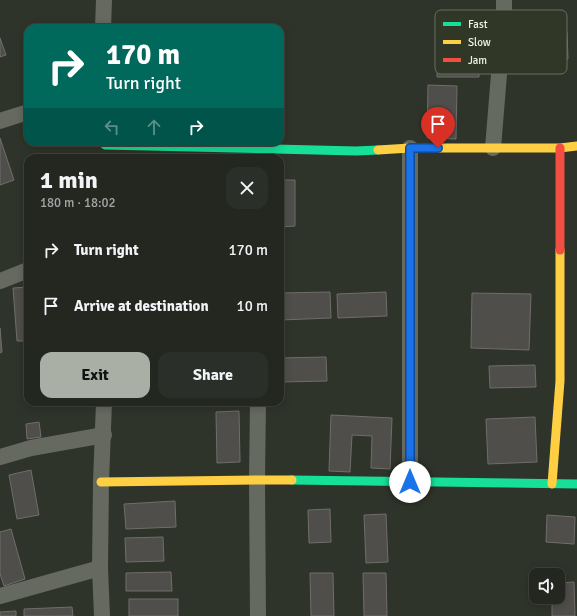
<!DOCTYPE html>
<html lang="en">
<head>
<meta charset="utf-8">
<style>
  :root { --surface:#232720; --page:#2b2f29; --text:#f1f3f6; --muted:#a3a5a5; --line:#40443e; --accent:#aaafa5 }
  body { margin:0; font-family:Signika,sans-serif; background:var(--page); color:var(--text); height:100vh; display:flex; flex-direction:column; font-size:15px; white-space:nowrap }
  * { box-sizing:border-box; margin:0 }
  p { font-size:13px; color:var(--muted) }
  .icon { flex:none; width:22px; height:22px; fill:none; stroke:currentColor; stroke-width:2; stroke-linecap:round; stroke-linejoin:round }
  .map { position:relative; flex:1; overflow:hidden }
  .sheet { position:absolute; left:24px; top:154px; width:260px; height:252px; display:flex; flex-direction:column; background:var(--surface); border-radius:12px; box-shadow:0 2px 10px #0003,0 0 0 1px var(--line) }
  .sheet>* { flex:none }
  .top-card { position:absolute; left:24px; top:24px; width:260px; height:122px; border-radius:12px; box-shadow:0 2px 10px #0003,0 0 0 1px var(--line); background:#00695c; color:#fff; overflow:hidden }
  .buttons { position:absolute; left:529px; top:568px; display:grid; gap:8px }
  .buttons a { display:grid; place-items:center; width:36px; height:36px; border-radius:8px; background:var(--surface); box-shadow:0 2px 10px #0003,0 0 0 1px var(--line); font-size:20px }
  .pin { position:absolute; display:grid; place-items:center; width:34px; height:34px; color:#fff; margin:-41px -17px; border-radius:50% 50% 50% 0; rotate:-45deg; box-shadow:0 0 4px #0007 }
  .pin .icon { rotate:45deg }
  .me { position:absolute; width:44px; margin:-22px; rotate:0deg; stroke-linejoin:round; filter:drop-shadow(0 0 3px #0008) }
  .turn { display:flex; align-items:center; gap:14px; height:84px; padding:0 16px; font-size:18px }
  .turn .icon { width:52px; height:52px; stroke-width:2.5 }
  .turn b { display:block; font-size:28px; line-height:34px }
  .lanes { display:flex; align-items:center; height:38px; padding:0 16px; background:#0003; justify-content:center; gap:20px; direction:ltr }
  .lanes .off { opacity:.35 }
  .round { display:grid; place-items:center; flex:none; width:42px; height:42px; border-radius:12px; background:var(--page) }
  .head { display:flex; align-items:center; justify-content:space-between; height:68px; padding:0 16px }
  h1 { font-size:24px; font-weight:700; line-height:30px }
  .action { display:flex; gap:8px; margin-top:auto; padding:8px 16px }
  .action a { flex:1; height:46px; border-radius:12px; background:var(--accent); color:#111; font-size:16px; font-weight:700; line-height:46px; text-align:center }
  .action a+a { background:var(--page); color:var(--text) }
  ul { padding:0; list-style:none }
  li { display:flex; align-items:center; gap:12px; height:56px; padding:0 16px }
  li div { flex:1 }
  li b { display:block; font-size:15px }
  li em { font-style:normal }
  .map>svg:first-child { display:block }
  .building { fill:#4f4e4a; stroke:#706d6a }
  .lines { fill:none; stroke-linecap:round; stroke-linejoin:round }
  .street { stroke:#656960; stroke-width:16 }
  .fast { stroke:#16e098; stroke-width:9 }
  .slow { stroke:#ffcf43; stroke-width:9 }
  .jam { stroke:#f24e42; stroke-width:9 }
  .route-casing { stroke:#114b97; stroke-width:10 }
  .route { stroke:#1a73e8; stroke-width:7 }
  .key { fill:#303727; stroke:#696f61; stroke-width:1 }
  .key-label { font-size:11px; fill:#edf1e7 }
</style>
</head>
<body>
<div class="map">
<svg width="577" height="616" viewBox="0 0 577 616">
  <rect width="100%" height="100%" fill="#2f342a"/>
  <!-- building -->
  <g class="building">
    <polygon points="438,22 479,22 479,77 437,77"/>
    <polygon points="567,32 568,59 521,61 520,34"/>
    <polygon points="0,38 6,55 0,57"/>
    <polygon points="428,85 457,86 456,139 427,138"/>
    <polygon points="0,138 14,180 0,185"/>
    <polygon points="280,180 295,180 295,226 280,227"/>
    <polygon points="28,287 28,341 17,341 13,288"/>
    <polygon points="330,292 331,318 280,320 280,293"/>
    <polygon points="386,292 387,316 338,318 337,294"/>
    <polygon points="472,293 531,294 529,350 471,348"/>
    <polygon points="0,328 2,352 0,353"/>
    <polygon points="326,357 327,381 280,382 280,358"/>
    <polygon points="535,365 536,387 490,388 489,366"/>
    <polygon points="187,402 230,402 230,405 187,406"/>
    <polygon points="239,411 240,462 217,463 216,412"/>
    <polygon points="331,415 392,418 390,469 371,468 372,436 352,435 350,472 329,471"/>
    <polygon points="535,417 537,462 488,464 486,419"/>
    <polygon points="39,422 41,437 27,439 26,424"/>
    <polygon points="31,470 39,515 17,519 9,475"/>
    <polygon points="175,501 176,527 126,529 124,504"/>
    <polygon points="330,509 331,542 309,543 308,510"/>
    <polygon points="386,514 388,562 366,563 364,515"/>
    <polygon points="547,515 575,517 574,544 546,542"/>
    <polygon points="11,529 25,579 4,586 0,574 0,532"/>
    <polygon points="163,537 164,561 126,562 125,538"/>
    <polygon points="171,572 172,591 126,591 126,573"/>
    <polygon points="310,573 333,573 334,616 311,616"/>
    <polygon points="363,573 386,573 387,616 364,616"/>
    <polygon points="574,582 575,616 552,616 552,597 558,597 558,583"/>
    <rect x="129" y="599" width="49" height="17"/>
    <polygon points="72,607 73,616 24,616 24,609"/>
    <polygon points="16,611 16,616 0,616 0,612"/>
  </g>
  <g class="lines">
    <!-- street -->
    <g class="street">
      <polyline points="103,28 104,0"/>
      <polyline points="0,121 28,112"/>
      <polyline points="493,148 504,13 504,0"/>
      <polyline points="0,281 28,270"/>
      <polyline points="258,402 257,480 258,616"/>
      <polyline points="0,457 31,448 104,435"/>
      <polyline points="410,482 410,148"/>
      <polyline points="0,596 100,568"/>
      <polyline points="102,616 100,568 101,482 104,402"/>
    </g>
    <!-- fast -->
    <g class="fast">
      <polyline points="105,145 356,151 378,150"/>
      <polyline points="292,480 577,484"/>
    </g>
    <!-- slow -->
    <g class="slow">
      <polyline points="378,150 410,148 560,148 577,146"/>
      <polyline points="101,482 257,480 292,480"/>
      <polyline points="552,484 560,381 560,250"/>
    </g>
    <!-- jam -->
    <polyline class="jam" points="560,148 560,250"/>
  </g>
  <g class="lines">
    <defs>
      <polyline id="route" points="410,482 410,148 438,148"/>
    </defs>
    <!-- route casing -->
    <use href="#route" class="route-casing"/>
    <!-- route -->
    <use href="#route" class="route"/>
  </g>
  <!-- legend -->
  <rect x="435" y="10" width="132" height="64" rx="6" class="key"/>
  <rect x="443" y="22" width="18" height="4" fill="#16e098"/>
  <rect x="443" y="40" width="18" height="4" fill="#ffcf43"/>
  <rect x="443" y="58" width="18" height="4" fill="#f24e42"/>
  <g class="key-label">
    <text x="468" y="28">Fast</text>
    <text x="468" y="46">Slow</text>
    <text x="468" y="64">Jam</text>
  </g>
</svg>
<div class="buttons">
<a><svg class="icon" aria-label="sound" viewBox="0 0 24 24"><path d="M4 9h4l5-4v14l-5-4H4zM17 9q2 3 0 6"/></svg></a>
</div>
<div class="pin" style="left:438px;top:148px;background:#d93025"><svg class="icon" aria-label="arrive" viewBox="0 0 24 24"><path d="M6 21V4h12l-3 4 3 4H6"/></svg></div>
<svg class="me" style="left:410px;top:482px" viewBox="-20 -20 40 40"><circle r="19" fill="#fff"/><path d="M0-13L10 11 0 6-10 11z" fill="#1a73e8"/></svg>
<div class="top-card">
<div class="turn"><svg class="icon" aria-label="right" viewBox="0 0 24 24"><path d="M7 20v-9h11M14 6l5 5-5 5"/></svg><div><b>170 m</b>Turn right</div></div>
<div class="lanes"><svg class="icon off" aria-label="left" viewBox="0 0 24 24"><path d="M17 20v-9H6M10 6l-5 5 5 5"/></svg><svg class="icon off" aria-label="ahead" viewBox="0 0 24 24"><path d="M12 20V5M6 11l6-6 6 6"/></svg><svg class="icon" aria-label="right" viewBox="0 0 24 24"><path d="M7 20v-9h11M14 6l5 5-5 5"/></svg></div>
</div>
<section class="sheet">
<div class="head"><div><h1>1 min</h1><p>180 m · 18:02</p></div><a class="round"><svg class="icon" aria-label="close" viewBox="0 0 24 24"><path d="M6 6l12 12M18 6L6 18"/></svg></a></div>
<ul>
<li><svg class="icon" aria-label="right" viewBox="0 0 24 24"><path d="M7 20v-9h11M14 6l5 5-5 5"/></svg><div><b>Turn right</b></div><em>170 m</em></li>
<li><svg class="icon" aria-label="arrive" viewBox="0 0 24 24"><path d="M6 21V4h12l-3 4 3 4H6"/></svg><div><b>Arrive at destination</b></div><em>10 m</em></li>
</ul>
<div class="action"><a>Exit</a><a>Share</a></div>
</section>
</div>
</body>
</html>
